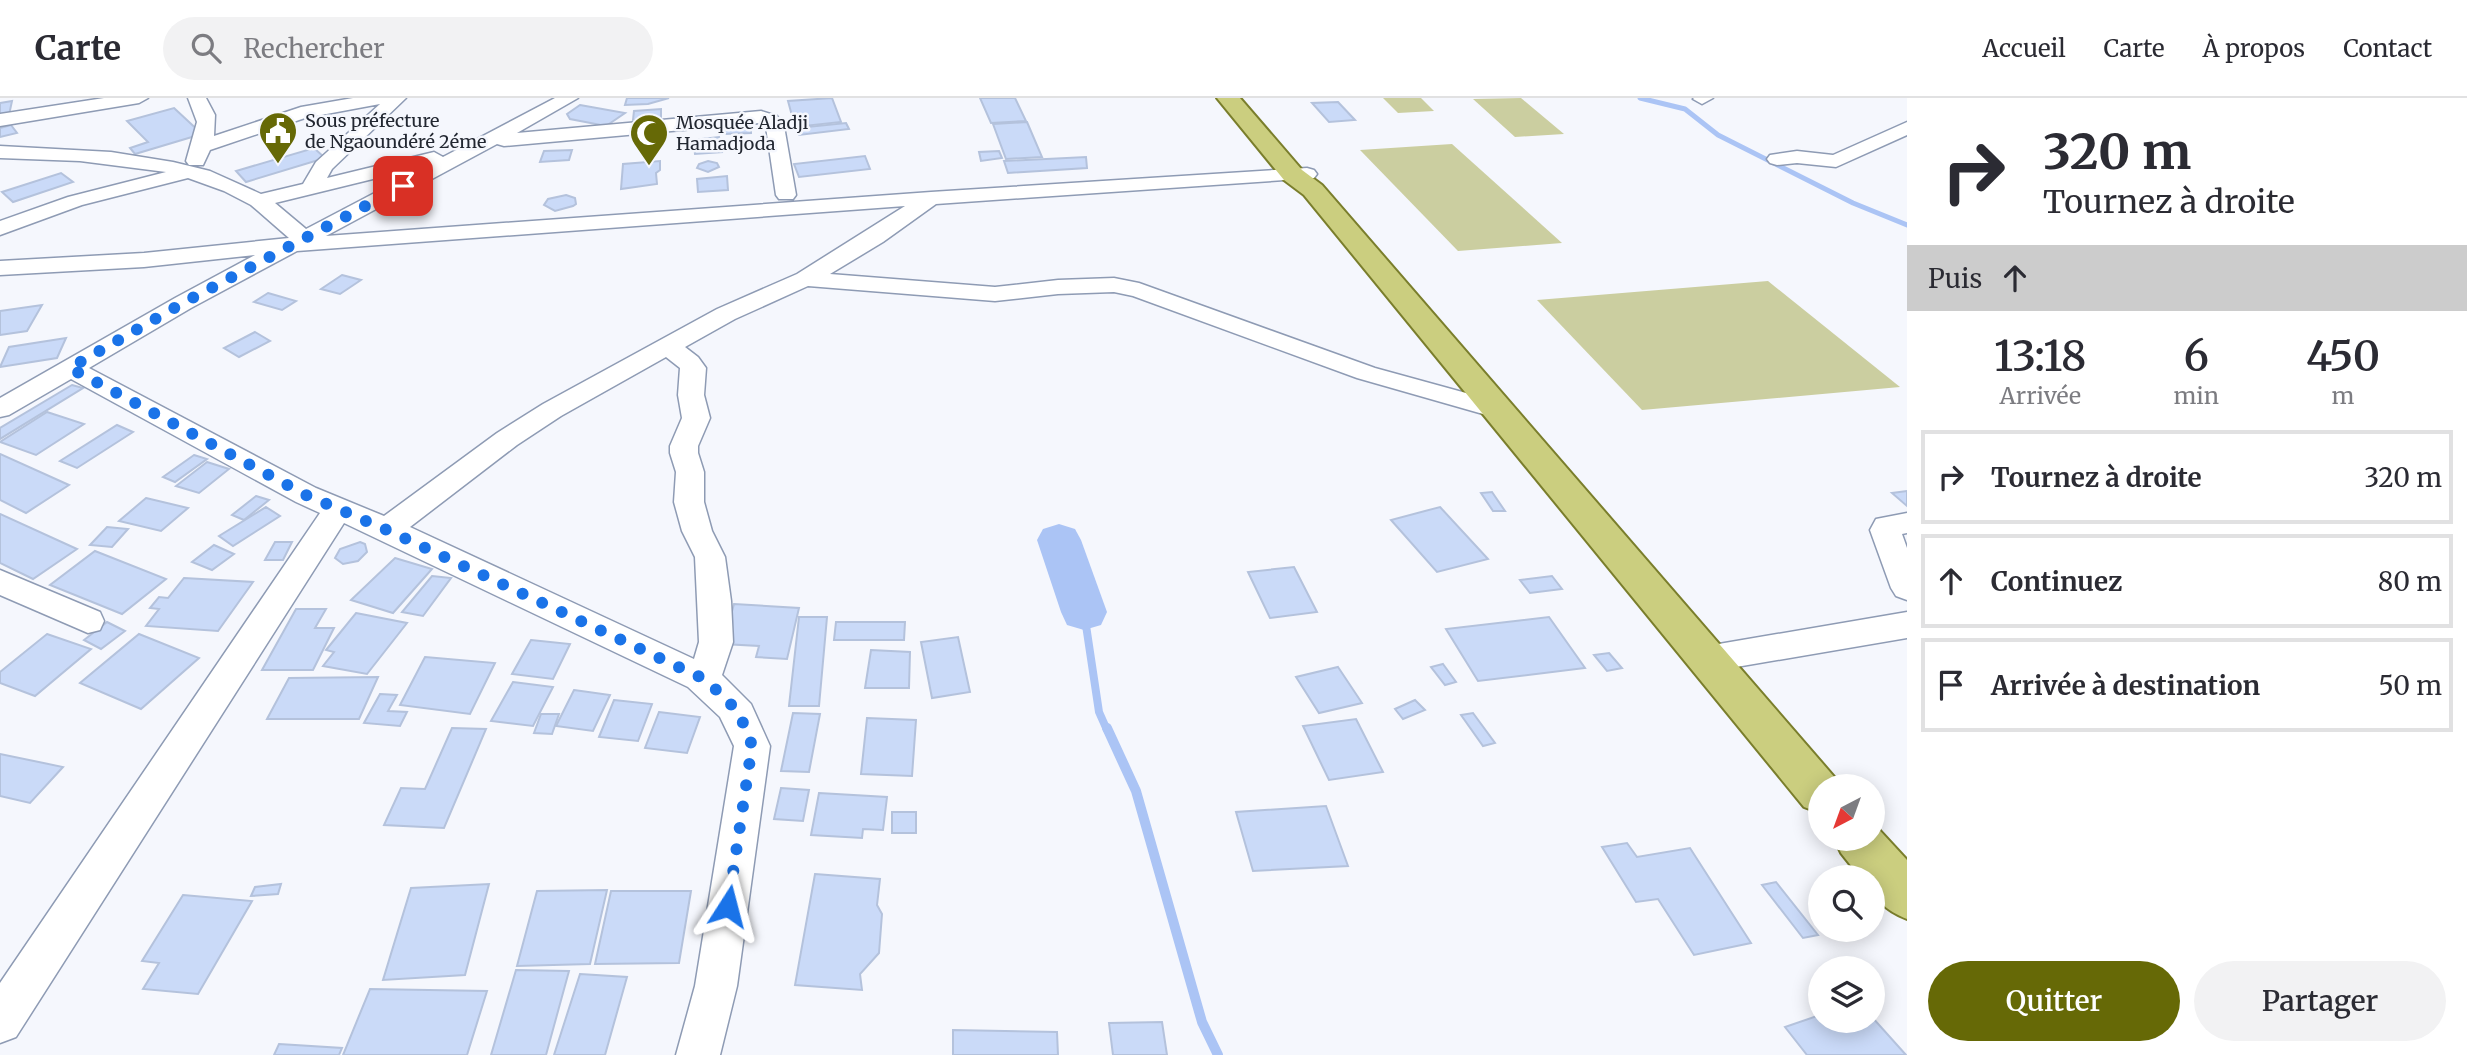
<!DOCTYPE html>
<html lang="fr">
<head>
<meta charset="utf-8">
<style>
  :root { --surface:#fff; --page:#f2f2f3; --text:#2b2b33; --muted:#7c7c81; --line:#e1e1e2; --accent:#666906 }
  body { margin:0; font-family:Merriweather,serif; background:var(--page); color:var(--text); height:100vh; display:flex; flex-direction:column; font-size:26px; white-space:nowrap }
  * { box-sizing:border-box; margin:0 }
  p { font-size:23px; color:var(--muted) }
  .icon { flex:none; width:38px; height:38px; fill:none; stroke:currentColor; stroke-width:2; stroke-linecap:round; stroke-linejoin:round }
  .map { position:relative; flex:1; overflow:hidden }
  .side { display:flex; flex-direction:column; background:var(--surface); width:560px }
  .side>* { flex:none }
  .hud { background:#fff; color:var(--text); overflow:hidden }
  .needle { width:46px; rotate:221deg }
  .tools { position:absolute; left:1808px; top:676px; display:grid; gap:14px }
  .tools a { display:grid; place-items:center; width:77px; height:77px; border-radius:50%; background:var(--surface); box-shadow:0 4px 18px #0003; font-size:35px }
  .pin { position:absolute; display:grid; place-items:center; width:60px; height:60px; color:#fff; margin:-30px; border-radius:14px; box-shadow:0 4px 10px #0006 }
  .me { position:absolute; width:77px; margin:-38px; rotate:9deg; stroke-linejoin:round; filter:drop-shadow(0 0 5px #0008) }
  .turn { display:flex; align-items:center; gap:24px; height:147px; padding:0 21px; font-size:32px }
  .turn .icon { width:91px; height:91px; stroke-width:2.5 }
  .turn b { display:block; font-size:49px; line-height:60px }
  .then { display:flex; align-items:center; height:66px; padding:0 21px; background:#0003; gap:14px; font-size:26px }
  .eta { display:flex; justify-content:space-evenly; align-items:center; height:119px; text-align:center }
  .eta b { font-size:42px; font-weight:600; line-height:49px }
  .action { display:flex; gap:14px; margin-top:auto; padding:14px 21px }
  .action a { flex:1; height:80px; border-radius:42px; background:var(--accent); color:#fff; font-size:28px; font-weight:600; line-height:80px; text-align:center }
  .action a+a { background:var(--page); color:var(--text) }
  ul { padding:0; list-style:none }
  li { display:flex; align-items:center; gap:21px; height:94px; margin:0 14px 10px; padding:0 7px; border:4px solid var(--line); border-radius:0px }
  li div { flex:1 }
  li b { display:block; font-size:26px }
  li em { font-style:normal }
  header { display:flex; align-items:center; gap:42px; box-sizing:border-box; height:98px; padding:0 35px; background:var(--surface); border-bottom:2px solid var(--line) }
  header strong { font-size:33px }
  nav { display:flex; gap:38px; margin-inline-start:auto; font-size:24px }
  .search { width:490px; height:63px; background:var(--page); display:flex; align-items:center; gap:18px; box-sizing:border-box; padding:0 24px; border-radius:38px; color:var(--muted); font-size:26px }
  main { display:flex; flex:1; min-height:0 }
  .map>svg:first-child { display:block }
  .green { fill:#cbcea0 }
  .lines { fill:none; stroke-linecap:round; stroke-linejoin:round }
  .stream-far2 { stroke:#abc4f5; stroke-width:5 }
  .stream-far1 { stroke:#abc4f5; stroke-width:8 }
  .stream { stroke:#abc4f5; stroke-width:10 }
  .river { fill:#abc4f5; fill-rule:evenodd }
  .building { fill:#cadaf8; stroke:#b4c2dc; stroke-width:2 }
  .minor-casing { stroke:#8e9bb4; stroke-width:3 }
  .major-casing { stroke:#7a7e2c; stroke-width:4 }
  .minor { fill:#fff; fill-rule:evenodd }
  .major { fill:#cbce7f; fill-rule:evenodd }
  .route { stroke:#1a73e8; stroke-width:12; stroke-dasharray:0 21.6 }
  .labels { text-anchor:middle; stroke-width:5; stroke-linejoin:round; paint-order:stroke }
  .far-poi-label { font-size:18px; fill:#222731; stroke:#f5f7fd; text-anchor:start }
</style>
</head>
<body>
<header>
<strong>Carte</strong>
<div class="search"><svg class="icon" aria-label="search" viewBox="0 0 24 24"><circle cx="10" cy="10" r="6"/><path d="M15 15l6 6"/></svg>Rechercher</div>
<nav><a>Accueil</a><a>Carte</a><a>À propos</a><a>Contact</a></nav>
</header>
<main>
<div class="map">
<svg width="1907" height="957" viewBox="0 0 1907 957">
  <rect width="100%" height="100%" fill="#f5f7fd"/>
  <!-- green -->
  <g class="green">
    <polygon points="1383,0 1421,0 1434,13 1398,15"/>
    <polygon points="1521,0 1564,36 1515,39 1473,1"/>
    <polygon points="1452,46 1562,145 1458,153 1360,52"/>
    <polygon points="1768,183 1900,289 1642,312 1537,202"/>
  </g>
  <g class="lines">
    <!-- stream-far2 -->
    <polyline class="stream-far2" points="1640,0 1685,11 1718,37 1853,105 1907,127"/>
    <!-- stream-far1 -->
    <polyline class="stream-far1" points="1084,514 1099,614 1107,632"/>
    <!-- stream -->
    <polyline class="stream" points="1107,630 1136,693 1202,924 1218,957"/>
    <!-- river -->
    <polygon class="river" points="1059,426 1075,431 1081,442 1107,514 1101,527 1084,532 1067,527 1061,514 1037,442 1043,431"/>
  </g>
  <!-- building -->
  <g class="building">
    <polygon points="627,0 669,0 648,6 625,7"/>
    <polygon points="832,0 841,24 795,29 788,3"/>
    <polygon points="980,0 1015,0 1026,23 991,25"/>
    <polygon points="12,3 9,17 0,19 0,5"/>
    <polygon points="1338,4 1355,22 1329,24 1312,5"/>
    <polygon points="580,7 625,15 606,28 570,21 567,16"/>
    <polygon points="174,10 202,36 135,56 130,50 148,44 127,23"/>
    <polygon points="661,11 661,20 633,22 634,13"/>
    <polygon points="1027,24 1042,59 1006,61 993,26"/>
    <polygon points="846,25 849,31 799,37 797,30"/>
    <polygon points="11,27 17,35 0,39 0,30"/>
    <polygon points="751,29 751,35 725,36 725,30"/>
    <polygon points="661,39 661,44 635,47 635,41"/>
    <polygon points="719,39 722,54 695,56 693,42"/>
    <polygon points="314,50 325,60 246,84 236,73"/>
    <polygon points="572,52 569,62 540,64 544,53"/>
    <polygon points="999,53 1002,60 981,63 979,54"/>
    <polygon points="865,58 870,71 799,79 794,66"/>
    <polygon points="1086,59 1087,70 1008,75 1004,63"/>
    <polygon points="660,63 660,72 656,75 657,86 621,91 623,66"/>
    <polygon points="708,63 717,65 719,69 708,74 697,70 699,66"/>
    <polygon points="61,75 73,84 13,104 2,94"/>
    <polygon points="727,78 728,92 698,94 697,81"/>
    <polygon points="566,97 575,100 576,106 573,108 555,113 544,107 548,101"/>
    <polygon points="342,177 361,182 340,196 321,191"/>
    <polygon points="268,195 296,203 282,212 254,204"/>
    <polygon points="42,207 27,233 0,237 0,213"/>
    <polygon points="255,234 270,243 239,259 224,250"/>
    <polygon points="66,240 57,260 0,269 9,249"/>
    <polygon points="72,287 83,290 0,341 0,330"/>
    <polygon points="47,314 84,326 36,357 0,344"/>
    <polygon points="117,327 133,334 77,370 60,363"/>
    <polygon points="0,356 69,387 26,415 0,402"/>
    <polygon points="194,357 207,361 175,384 163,379"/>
    <polygon points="207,364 229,371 199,395 176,388"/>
    <polygon points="1907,393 1907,408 1892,395"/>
    <polygon points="1492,394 1505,413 1493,413 1481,395"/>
    <polygon points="256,398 269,402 244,422 232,417"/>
    <polygon points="146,400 188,410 161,433 119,423"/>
    <polygon points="266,409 280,418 233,448 219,438"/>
    <polygon points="1440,409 1488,461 1437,474 1391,422"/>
    <polygon points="0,416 77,451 33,481 0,465"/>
    <polygon points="107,429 128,431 112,449 90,447"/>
    <polygon points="275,444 292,444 283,462 265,462"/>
    <polygon points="360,444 365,446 367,454 358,463 343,466 335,460 340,451"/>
    <polygon points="214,447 234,456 212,472 192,464"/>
    <polygon points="95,453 166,481 122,516 50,487"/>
    <polygon points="395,460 432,471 393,515 351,502"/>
    <polygon points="1294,469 1317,514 1270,520 1248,474"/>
    <polygon points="432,478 451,480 423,518 402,514"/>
    <polygon points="1552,478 1562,491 1530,495 1520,482"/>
    <polygon points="184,480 253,484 218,533 146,528 159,511 150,510 159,499 168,500"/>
    <polygon points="734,506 799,510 787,561 756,559 759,548 723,546"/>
    <polygon points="296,511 326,511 315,530 334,530 313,572 262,572"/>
    <polygon points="356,515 407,525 367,576 323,568 334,554 326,552"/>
    <polygon points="799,519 827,519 819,608 789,608"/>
    <polygon points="1549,519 1585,570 1478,583 1446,531"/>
    <polygon points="107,524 125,533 101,551 84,542"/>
    <polygon points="836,524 905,524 904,542 834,542"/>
    <polygon points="47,536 91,551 35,598 0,585 0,574"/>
    <polygon points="139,536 199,560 141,611 80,585"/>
    <polygon points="958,539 970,594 932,600 921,544"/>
    <polygon points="531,542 570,546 553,581 512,576"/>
    <polygon points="871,552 910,554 909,590 865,590"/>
    <polygon points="1609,555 1622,570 1607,573 1594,557"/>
    <polygon points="425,559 495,565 470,616 400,607"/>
    <polygon points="1443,566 1456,584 1445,587 1431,569"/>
    <polygon points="1338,569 1362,605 1319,615 1296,579"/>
    <polygon points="378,579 359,621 267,621 289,580"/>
    <polygon points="513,584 553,589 533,628 491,623"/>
    <polygon points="574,592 610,597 593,633 556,628"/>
    <polygon points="380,596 397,597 388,613 407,614 400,628 364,625"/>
    <polygon points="614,602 652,606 638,643 599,639"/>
    <polygon points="1415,602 1425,612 1403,621 1395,611"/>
    <polygon points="659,614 700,619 687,655 645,650"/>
    <polygon points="793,615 820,616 809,674 781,673"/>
    <polygon points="1473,615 1495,645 1483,648 1461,617"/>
    <polygon points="541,616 559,616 552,636 534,635"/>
    <polygon points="867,620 916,622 912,678 861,676"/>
    <polygon points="1356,621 1383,674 1329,682 1303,628"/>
    <polygon points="452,630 486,631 444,730 384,727 401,690 425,691"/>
    <polygon points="0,656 63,669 30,705 0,698"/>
    <polygon points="781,690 809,692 803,723 774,721"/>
    <polygon points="819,695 887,699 883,732 863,731 862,740 811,737"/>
    <polygon points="1326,708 1348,768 1253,773 1236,714"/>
    <rect x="892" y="714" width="24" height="21"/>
    <polygon points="1627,745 1637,759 1690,750 1751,845 1694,857 1658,801 1636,804 1602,749"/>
    <polygon points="815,776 880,781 877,807 882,816 879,855 860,876 862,892 795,887"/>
    <polygon points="1776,784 1818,837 1803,840 1762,787"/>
    <polygon points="281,786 278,796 251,798 255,789"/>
    <polygon points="489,786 465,877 383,882 411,790"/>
    <polygon points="607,792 590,866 517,868 537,793"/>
    <polygon points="611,793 691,793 679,865 595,866"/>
    <polygon points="183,797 252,803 198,896 143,891 159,865 142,863"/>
    <polygon points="516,872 569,873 546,957 491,957"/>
    <polygon points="580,876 627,879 605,957 554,957"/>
    <polygon points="370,891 487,893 467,957 343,957"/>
    <polygon points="1820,917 1820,922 1872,922 1872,919 1906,957 1807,957 1785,929"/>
    <polygon points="1162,924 1167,957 1113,957 1109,925"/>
    <polygon points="953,932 1057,934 1058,957 953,957"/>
    <polygon points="279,946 342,950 339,957 274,957"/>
  </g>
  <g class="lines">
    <defs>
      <g id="minor">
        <polygon points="104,0 148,0 139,5 0,28 0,16"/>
        <path d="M188,0H206L215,17L214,38L301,9L353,0H406L332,71L327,80L434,54L443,59L555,0H578L517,35L761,13L777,18L784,28L796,97L793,101H779L776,97L766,29L760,25L504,48L497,46L326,138L931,94L1307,70L1314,72L1317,76L1314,80L936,106L883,144L830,176L995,189L1058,182L1114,180L1139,185L1375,270L1506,306L1510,312L1506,318L1497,320L1357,280L1133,198L1114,194L1058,196L995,203L808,188L735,221L685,249L698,259L706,270L704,297L710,320L698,348V355L704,374V404L712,433L725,459L731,503L733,544L722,577L751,606L770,648L737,888L720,957H676L695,888L734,648L720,619L688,589L344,425L16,939L0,945V885L320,415L296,404L71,281L9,317L0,319V300L175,200L255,157L144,169L0,177V163L144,155L289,140L251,107L224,93L188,80L82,107L0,137V123L68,99L166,74L80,63L0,60V48L111,54L173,64L210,73L261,96L303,86L316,64L380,6L305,20L210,52L203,67H189L186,63L197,24ZM426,68L306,131L275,105ZM905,108L797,176L717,211L543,306L497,335L384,418L316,390L89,270L191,210L297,153ZM666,259L680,270L678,297L682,320L670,348V355L676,374L674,404L682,433L695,459L699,544L694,561L410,429L517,347L561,318Z"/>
        <polygon points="1713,0 1702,6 1693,1 1694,0"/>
        <polygon points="1907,24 1907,37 1836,69 1797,65 1777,67 1770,65 1767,61 1770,57 1797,53 1833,57"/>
        <polygon points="1907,415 1907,435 1902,436 1907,450 1907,502 1896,498 1891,490 1870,432 1876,421"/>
        <polygon points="0,472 100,514 104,523 100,532 88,535 0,497"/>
        <polygon points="1907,514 1907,540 1707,574 1695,570 1690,561 1695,552 1707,548"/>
      </g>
      <g id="major">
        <polygon points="1217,0 1240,0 1302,72 1322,87 1836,681 1840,688 1820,688 1820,715 1804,709 1304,97 1284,82"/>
        <path d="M1872,724L1907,762V821C1887,813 1872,802 1872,779H1860L1841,755L1834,740H1872Z"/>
      </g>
    </defs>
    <!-- minor casing -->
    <use href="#minor" class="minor-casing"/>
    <!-- major casing -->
    <use href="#major" class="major-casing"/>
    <!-- minor -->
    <use href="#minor" class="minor"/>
    <!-- major -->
    <use href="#major" class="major"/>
  </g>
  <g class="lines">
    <!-- route -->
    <path class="route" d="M403,88L183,205L70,270L306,397L387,432L700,579C729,601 741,613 752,648L728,808"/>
  </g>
  <!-- icons -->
  <defs>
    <symbol id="civic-pin" viewBox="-11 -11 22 30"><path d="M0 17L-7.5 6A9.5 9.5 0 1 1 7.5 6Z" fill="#666906" stroke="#f5f7fd"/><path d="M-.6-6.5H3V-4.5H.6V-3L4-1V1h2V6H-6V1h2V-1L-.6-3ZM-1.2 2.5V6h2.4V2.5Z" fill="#fff"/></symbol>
    <symbol id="mosque-pin" viewBox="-11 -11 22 30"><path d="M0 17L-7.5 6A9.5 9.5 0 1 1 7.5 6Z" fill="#666906" stroke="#f5f7fd"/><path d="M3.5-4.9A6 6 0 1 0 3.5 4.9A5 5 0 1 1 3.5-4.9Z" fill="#fff"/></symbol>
  </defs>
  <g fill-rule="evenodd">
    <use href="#civic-pin" x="256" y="11" width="44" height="60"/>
    <use href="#mosque-pin" x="627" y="13" width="44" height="60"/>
  </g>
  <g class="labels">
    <!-- far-poi labels -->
    <g class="far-poi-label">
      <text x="305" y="29">Sous préfecture<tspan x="305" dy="21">de Ngaoundéré 2éme</tspan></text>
      <text x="676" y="31">Mosquée Aladji<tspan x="676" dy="21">Hamadjoda</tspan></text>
    </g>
  </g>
</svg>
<div class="tools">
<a><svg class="needle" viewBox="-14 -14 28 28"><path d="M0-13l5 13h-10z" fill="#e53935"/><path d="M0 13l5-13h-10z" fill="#7c7c81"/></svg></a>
<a><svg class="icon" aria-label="search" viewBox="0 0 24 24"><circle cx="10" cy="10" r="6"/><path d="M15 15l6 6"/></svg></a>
<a><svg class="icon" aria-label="layers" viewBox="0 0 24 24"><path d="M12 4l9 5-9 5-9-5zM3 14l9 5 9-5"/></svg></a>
</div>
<div class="pin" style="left:403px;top:88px;background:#d93025"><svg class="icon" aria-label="arrive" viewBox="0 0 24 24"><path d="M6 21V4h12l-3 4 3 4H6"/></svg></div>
<svg class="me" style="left:728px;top:808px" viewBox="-20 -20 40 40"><path d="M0-17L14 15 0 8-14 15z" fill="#1a73e8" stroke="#fff" stroke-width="4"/></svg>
</div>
<section class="side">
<div class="hud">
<div class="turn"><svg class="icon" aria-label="right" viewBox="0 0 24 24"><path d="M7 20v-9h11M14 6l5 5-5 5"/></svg><div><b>320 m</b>Tournez à droite</div></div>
<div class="then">Puis<svg class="icon" aria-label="ahead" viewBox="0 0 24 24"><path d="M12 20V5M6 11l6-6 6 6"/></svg></div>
</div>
<div class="eta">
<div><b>13:18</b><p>Arrivée</p></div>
<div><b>6</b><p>min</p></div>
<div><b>450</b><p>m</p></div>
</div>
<ul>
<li><svg class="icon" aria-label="right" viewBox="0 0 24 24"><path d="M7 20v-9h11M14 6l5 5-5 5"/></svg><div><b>Tournez à droite</b></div><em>320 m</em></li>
<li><svg class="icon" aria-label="ahead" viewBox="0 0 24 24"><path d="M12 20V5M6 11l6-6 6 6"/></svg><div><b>Continuez</b></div><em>80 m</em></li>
<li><svg class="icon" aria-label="arrive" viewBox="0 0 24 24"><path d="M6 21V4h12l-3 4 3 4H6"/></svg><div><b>Arrivée à destination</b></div><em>50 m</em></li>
</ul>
<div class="action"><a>Quitter</a><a>Partager</a></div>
</section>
</main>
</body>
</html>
